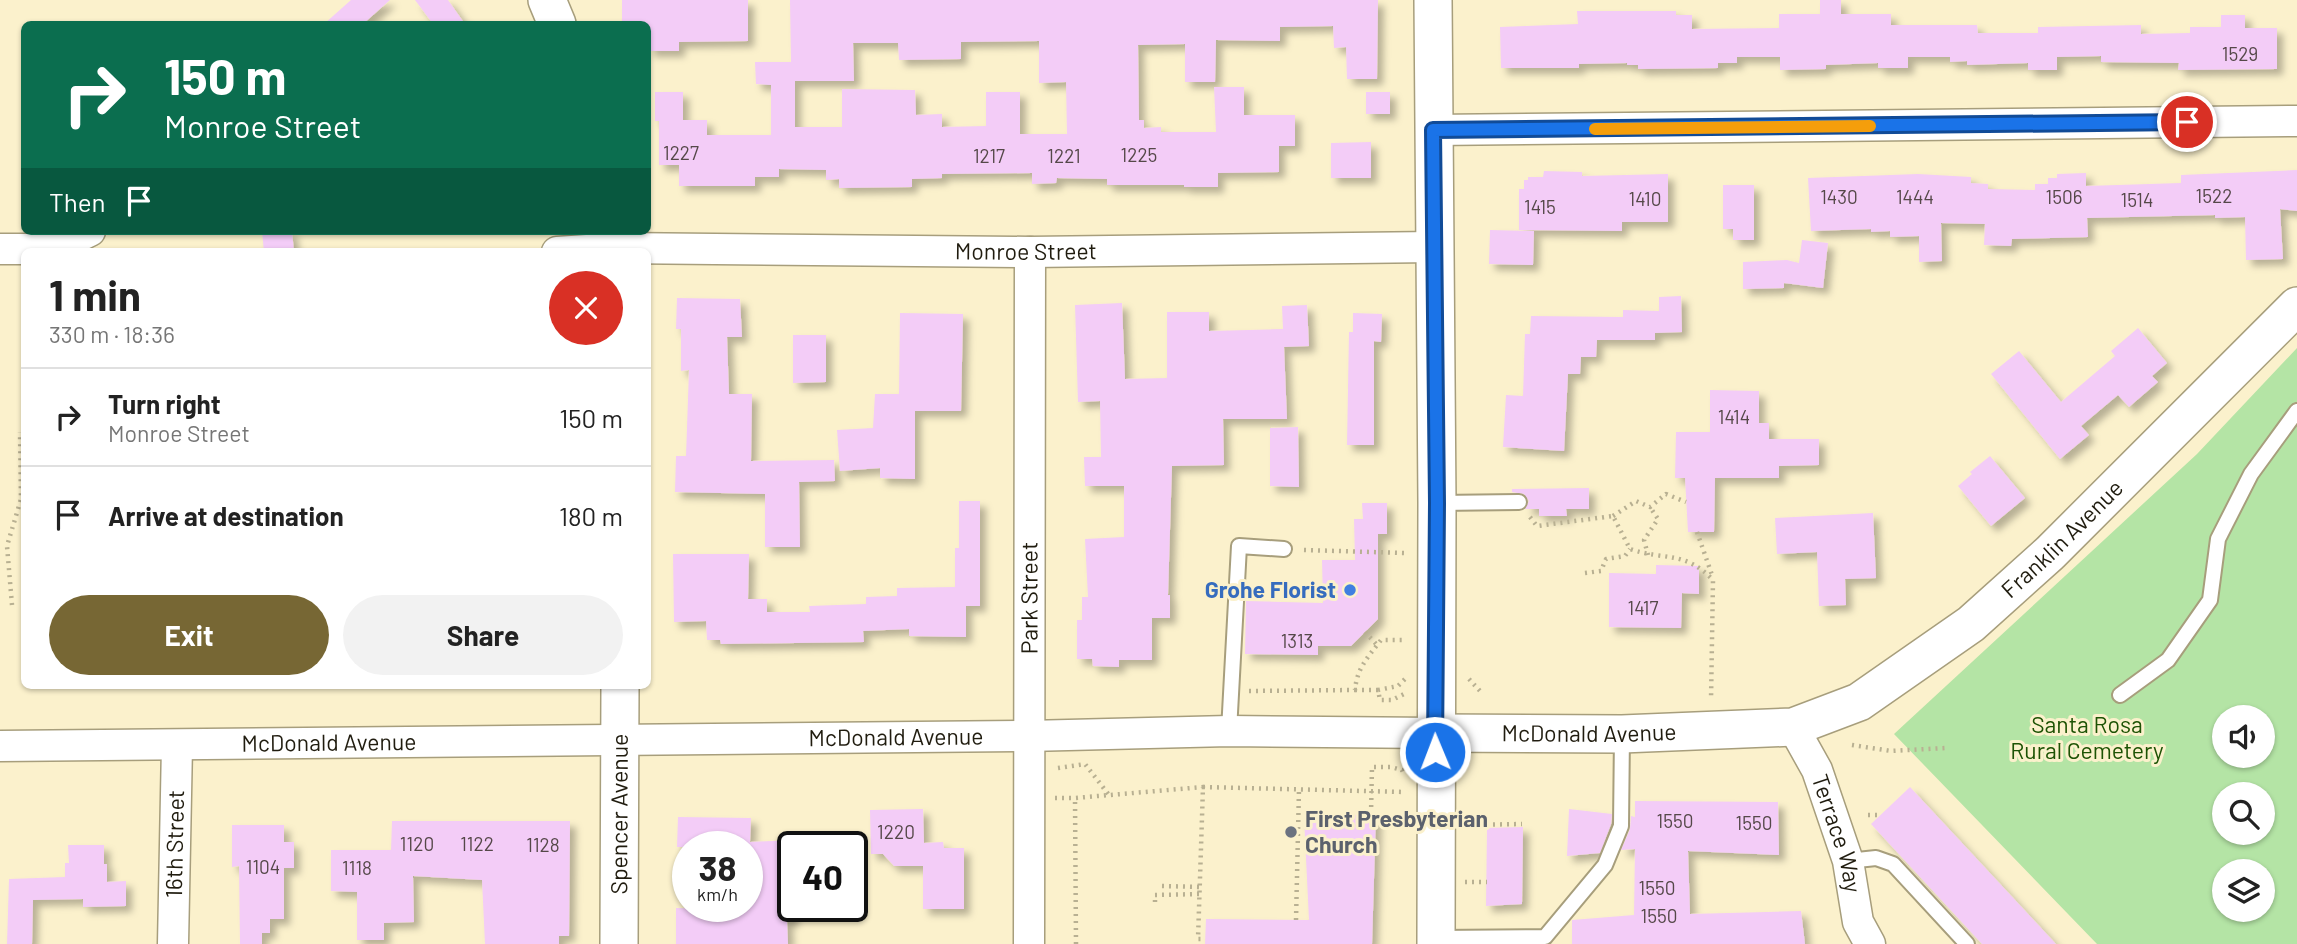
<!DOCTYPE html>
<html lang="en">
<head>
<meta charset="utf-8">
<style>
  :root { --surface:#fff; --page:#f2f2f2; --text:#222; --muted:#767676; --line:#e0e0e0; --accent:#776734 }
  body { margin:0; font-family:Barlow,sans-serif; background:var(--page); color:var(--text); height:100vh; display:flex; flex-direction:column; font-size:26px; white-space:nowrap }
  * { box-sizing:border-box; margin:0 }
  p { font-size:23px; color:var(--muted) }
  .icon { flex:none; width:38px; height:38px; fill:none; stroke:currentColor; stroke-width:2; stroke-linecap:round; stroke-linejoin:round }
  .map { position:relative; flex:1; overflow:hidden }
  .details { position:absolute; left:21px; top:248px; width:630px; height:441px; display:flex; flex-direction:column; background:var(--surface); border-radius:10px; box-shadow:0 2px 5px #0004 }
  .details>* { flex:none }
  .top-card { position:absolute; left:21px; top:21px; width:630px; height:214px; border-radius:10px; box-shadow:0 2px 5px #0004; background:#0b6e4f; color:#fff; overflow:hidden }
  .tools { position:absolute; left:2212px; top:705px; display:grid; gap:14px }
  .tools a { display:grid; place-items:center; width:63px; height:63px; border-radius:50%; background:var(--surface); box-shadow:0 2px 5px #0004; font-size:35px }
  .speed { position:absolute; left:672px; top:831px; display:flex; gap:14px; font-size:35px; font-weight:700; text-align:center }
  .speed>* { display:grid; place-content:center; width:91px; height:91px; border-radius:50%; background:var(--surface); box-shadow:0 2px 5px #0004; line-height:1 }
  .speed small { font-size:18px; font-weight:400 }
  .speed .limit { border:4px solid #111; border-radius:10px; background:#fff; color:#111 }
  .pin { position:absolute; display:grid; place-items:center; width:60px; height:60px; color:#fff; margin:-30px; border:4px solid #fff; border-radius:50%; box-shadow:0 2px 7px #0007 }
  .me { position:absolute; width:77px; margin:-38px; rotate:359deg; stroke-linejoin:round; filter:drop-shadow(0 0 5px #0008) }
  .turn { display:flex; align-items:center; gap:24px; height:147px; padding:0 28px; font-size:32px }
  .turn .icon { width:91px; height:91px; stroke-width:2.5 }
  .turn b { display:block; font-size:49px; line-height:60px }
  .then { display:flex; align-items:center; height:66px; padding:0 28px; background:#0003; gap:14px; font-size:26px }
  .round { display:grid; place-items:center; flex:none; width:74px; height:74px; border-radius:37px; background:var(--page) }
  .summary { display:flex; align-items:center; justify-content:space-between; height:119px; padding:0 28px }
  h1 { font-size:42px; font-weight:700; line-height:52px }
  .button { display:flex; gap:14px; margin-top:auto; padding:14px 28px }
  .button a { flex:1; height:80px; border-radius:42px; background:var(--accent); color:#fff; font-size:28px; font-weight:700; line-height:80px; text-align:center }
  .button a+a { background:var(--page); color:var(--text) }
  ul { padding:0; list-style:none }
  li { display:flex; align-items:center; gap:21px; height:98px; padding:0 28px; border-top:2px solid var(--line) }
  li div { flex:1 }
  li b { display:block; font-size:26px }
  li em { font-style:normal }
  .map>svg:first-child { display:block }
  .green { fill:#b4e4a5; fill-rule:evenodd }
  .building { fill:#f3ccf7; fill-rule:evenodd; filter:url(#shadow) }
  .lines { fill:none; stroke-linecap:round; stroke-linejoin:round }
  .service-casing { stroke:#a79e7c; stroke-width:18 }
  .minor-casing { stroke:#a79e7c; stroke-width:33 }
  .tertiary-casing { stroke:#a79e7c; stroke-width:40 }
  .path { stroke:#b8b092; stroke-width:4.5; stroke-dasharray:2 5; stroke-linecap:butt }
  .service { stroke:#fff; stroke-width:14 }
  .minor { stroke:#fff; stroke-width:30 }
  .tertiary { stroke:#fff; stroke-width:37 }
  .route-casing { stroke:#114b97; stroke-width:18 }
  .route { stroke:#1a73e8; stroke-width:12 }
  .slow { stroke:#f59e0b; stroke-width:12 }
  .shop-dot { fill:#3f7fe0; stroke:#fbf1cc; stroke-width:2.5 }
  .worship-dot { fill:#6b7280; stroke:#fbf1cc; stroke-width:2.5 }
  .labels { text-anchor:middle; stroke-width:6; stroke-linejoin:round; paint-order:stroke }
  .number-label { font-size:19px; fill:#554849 }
  .street-label { font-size:23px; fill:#201c0f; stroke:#fbf1cc }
  .shop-label { font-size:23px; font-weight:bold; fill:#366cbe; stroke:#fbf1cc; text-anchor:end }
  .park-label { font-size:23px; fill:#1d5304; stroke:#fbf1cc }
  .worship-label { font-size:23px; font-weight:bold; fill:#5b616d; stroke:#fbf1cc; text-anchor:start }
</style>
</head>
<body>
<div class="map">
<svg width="2297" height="944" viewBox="0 0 2297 944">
  <defs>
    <filter id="shadow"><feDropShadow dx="6" dy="6" stdDeviation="3.5" flood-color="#0004"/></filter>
  </defs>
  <rect width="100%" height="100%" fill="#fbf1cc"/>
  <!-- green -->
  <path class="green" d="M2297,348V944H2097L1894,734L2197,454ZM2224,718H2263V756H2224ZM2224,794H2263V833H2224ZM2224,872H2263V910H2224Z"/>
  <!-- building -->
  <g class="building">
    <polygon points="351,0 390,0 363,24 324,24"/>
    <polygon points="415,0 448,0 465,24 433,24"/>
    <polygon points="622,0 748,0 748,41 679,42 679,51 648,51 648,24 622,24"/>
    <path d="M790,0H1378L1377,79H1347L1346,47L1334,48L1333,26L1280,27V41L1216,40L1215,82H1185V44L1138,45L1139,120H1144V128L1161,127V132H1216L1214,87H1244V115H1295V146H1279V172L1218,173V187H1184V185H1107V179L1057,178L1056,183L1032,184V173L942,174V178L912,179V187L839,188V179L826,180V170L779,169V177H755V186H679V165H659V121H655V92H683V120H707V135H771V85L756,84L755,62H791ZM1039,41V83L1066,82L1067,134H1020V92H986V126L942,127V114L916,115L915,90L842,89V127H795V81H854L853,43H898L899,60L961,59V42Z"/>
    <polygon points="1820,0 1841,0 1841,14 1891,14 1891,25 1977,25 1978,33 2038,33 2038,27 2141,25 2141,34 2190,33 2190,27 2221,27 2221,15 2245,15 2245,28 2277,28 2277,69 2178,70 2179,63 2101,62 2101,56 2057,57 2057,70 2028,70 2028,63 1967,65 1967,61 1950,62 1950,57 1908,57 1908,68 1878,68 1878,63 1826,65 1826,69 1780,70 1780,57 1737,57 1737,63 1718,63 1718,68 1638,69 1638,65 1627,65 1627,63 1579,64 1579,68 1501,68 1500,27 1578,24 1577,11 1676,11 1676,15 1692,15 1692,29 1779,28 1779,14 1820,14"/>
    <rect x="1366" y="92" width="24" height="22"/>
    <polygon points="1371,142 1371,178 1331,178 1331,143"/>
    <polygon points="2297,170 2297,211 2280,209 2283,259 2246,260 2245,217 2215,218 2215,215 2087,218 2088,237 2012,239 2011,246 1984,245 1985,224 1941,223 1942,261 1919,262 1919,236 1890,237 1890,231 1871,232 1871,229 1811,231 1808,178 1918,174 1971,177 1971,183 1988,184 1988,189 2035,190 2035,184 2048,184 2048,178 2057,178 2057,174 2086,173 2086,186 2181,183 2181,175"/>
    <polygon points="1544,171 1582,172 1582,176 1668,174 1668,222 1622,222 1622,231 1519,230 1519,189 1524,189 1524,180 1528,180 1528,177 1543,177"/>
    <polygon points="1723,185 1754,185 1754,240 1733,240 1733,229 1723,229"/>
    <polygon points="1490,230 1534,231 1533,265 1489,264"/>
    <polygon points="262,231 292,231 294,252 264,252"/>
    <polygon points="1802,240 1828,243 1823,288 1784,283 1784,288 1743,289 1743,262 1787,260 1799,263"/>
    <polygon points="1681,296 1682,332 1655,333 1655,340 1597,340 1596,357 1581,357 1580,374 1568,374 1564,451 1503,447 1506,395 1523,396 1525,334 1530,334 1531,316 1623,317 1623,310 1659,311 1659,297"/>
    <polygon points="677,298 740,299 742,337 727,337 729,394 752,394 751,461 834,460 835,481 799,482 800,547 765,547 765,494 675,492 676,456 686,456 689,370 681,371 681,329 676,329"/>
    <polygon points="1122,303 1125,379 1167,378 1167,312 1209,312 1209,331 1283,329 1282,306 1307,305 1309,346 1284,347 1287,419 1223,419 1224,465 1172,466 1168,595 1170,595 1170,618 1152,618 1152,660 1119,660 1119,667 1093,666 1092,659 1077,659 1077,620 1082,620 1082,597 1088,597 1085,539 1124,537 1124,486 1085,486 1084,457 1101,457 1100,401 1078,402 1075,305"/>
    <polygon points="900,313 963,314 961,411 915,411 915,479 880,478 880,468 840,471 837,430 873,428 875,394 899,394"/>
    <polygon points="1353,313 1382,314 1381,342 1374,341 1374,445 1347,445 1349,332 1353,332"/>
    <polygon points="2138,328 2167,363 2152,376 2158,382 2129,407 2118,395 2081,426 2089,435 2060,459 1991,374 2019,351 2061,402 2115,356 2111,351"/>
    <polygon points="793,335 826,335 826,382 793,383"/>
    <polygon points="1710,390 1759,391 1759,423 1769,423 1769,439 1819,439 1819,465 1779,466 1779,478 1715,478 1714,532 1688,532 1685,478 1675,478 1676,432 1710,432"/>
    <polygon points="1298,427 1299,487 1270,486 1270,428"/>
    <polygon points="1990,456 2025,498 1991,526 1958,486 1972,474 1970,472"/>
    <polygon points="1589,488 1589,509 1566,509 1567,516 1539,516 1539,509 1525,509 1529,501 1524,494 1512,492 1512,489"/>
    <polygon points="959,501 980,501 980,606 966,606 966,637 909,636 909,629 863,631 864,642 721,644 720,640 707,640 706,621 674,622 673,554 749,554 748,599 767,599 767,612 810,612 809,606 866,604 866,597 897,596 897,588 955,587 955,548 959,548"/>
    <polygon points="1362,503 1387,503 1387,534 1378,534 1378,619 1351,646 1318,646 1318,655 1245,654 1246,601 1323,603 1322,560 1355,560 1354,519 1363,519"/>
    <polygon points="1873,513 1876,578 1845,579 1846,605 1819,606 1817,552 1777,554 1775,518"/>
    <polygon points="1656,565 1699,566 1699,594 1682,593 1681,628 1609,627 1609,573 1656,574"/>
    <polygon points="1910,787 2056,944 1982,944 1871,824"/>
    <polygon points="1635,801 1778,802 1779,855 1688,851 1690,914 1801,911 1805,944 1572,944 1572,920 1634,915 1635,849 1621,850 1630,829 1631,816 1635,817"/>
    <polygon points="923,809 924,843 943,842 944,848 964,848 964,909 923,909 923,866 894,866 883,854 871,854 870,810"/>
    <polygon points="1569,809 1612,814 1611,824 1600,853 1567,856"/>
    <polygon points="1376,814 1372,944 1205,944 1206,919 1309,920 1304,817"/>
    <polygon points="678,817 751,818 750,842 793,840 793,921 787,921 788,944 676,944 676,908 747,910 747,847 677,847"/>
    <polygon points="392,821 570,821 569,936 559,936 559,944 485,944 482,880 413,876 414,922 384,923 384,940 357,940 357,892 331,891 331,850 391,850"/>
    <polygon points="232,825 284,825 284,842 294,842 294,868 284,868 284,919 270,919 270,933 262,933 262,944 240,944 239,866 232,867"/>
    <polygon points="1523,827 1522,904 1486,906 1487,828"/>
    <polygon points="68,845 104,845 104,864 107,864 107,882 126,881 126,906 83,907 83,899 33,900 32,944 7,944 9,879 65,877 65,863 69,863"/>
  </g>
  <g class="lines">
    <defs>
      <g id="service">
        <polyline points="1438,503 1519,502"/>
        <polyline points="2120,695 2168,660 2210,600 2218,539 2251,474 2297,411"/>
        <polyline points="1229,731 1239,546 1284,549"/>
        <polyline points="1848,861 1876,858 1893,864 1967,944"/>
        <polyline points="1437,938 1545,937 1605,865 1621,826 1622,734"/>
      </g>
      <g id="minor">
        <polyline points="1433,130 2297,121"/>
        <polyline points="0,249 53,249 90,231"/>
        <path id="s1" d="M557,252L617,248L1030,252L1434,247"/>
        <path id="s2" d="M1793,727L1817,770L1848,861L1858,922L1870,944"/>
        <path id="s3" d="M0,746L1028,736L1229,731L1435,733"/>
        <path id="s4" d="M173,944L177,745"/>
        <path id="s5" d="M1029,944L1030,252"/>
      </g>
      <g id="tertiary">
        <polyline points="547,0 557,24"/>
        <polyline points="1433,0 1437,503 1436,944"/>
        <polyline points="614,231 617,252"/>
        <path id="s6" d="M1435,733L1622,734L1793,727L1859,702L1971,624L2050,553L2297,306"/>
        <path id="s7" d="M619,944L620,686"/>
      </g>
    </defs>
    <!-- service casing -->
    <use href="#service" class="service-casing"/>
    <!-- minor casing -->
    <use href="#minor" class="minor-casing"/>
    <!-- tertiary casing -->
    <use href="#tertiary" class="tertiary-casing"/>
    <!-- path -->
    <g class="path">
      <polyline points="1613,516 1636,501 1650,507 1666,494 1686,502"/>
      <path d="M1530,517L1537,526L1613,516L1630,549C1665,561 1684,550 1713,580L1711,700"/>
      <polyline points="1697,532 1712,575"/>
      <polyline points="1304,550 1405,553 1405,555"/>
      <polyline points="1648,555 1644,540 1658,519 1650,507"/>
      <polyline points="1585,573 1601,571 1606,559 1625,556 1630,549"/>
      <polyline points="12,605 7,546 21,499 20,432"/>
      <polyline points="1365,632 1377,645"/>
      <polyline points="1469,679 1480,691"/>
      <polyline points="1355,690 1378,690 1380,700 1392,700 1404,694 1404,691"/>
      <polyline points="1378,690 1398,686 1405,679"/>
      <path d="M1249,691L1355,690C1357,668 1368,657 1381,640H1406"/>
      <polyline points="1852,745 1891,751 1945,748"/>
      <polyline points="1058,768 1085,764 1109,795"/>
      <polyline points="1203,787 1404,792"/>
      <polyline points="1055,798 1075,798"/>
      <polyline points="1371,814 1372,767 1391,767 1402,770 1403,773"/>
      <polyline points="1868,815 1881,815"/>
      <polyline points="1465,825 1522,824"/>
      <polyline points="1465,882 1487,882"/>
      <polyline points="1162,886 1200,887"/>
      <polyline points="1155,902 1155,895 1200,894"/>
      <polyline points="1296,920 1299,789"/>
      <polyline points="1076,944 1075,798 1203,787 1198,939 1205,939"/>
    </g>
    <!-- service -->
    <use href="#service" class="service"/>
    <!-- minor -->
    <use href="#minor" class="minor"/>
    <!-- tertiary -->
    <use href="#tertiary" class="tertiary"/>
  </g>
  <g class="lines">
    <defs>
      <polyline id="route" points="1435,752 1437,503 1433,130 2187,122"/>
    </defs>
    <!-- route casing -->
    <use href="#route" class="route-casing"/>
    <!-- route -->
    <use href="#route" class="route"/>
    <!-- slow -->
    <polyline class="slow" points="1595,129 1870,126"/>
  </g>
  <!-- markers -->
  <circle class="shop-dot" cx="1350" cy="590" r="7"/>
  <circle class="worship-dot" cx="1291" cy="832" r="7"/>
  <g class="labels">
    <!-- number labels -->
    <g class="number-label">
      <text x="2240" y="61">1529</text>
      <text x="681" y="160">1227</text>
      <text x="1139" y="162">1225</text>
      <text x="989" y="163">1217</text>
      <text x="1064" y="163">1221</text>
      <text x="2214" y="203">1522</text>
      <text x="1839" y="204">1430</text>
      <text x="1915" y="204">1444</text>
      <text x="2064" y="204">1506</text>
      <text x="1645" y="206">1410</text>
      <text x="2137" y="207">1514</text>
      <text x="1540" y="214">1415</text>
      <text x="1734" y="424">1414</text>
      <text x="1643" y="615">1417</text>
      <text x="1297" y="648">1313</text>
      <text x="1675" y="828">1550</text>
      <text x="1754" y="830">1550</text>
      <text x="896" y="839">1220</text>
      <text x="417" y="851">1120</text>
      <text x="477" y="851">1122</text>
      <text x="543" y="852">1128</text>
      <text x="263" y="874">1104</text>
      <text x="357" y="875">1118</text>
      <text x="1657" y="895">1550</text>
      <text x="1659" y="923">1550</text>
    </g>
    <!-- street labels -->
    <g class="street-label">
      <text dy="8" stroke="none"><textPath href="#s1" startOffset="469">Monroe Street</textPath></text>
      <text dy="8" stroke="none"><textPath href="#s6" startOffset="690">Franklin Avenue</textPath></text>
      <text dy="8" stroke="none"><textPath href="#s5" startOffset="346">Park Street</textPath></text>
      <text dy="8" stroke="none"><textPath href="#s6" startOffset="154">McDonald Avenue</textPath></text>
      <text dy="8" stroke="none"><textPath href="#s3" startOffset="896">McDonald Avenue</textPath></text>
      <text dy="8" stroke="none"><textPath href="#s3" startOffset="329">McDonald Avenue</textPath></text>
      <text dy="8" stroke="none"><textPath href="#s7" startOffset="130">Spencer Avenue</textPath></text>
      <text dy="8" stroke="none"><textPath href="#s2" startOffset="116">Terrace Way</textPath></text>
      <text dy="8" stroke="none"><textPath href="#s4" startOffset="100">16th Street</textPath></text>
    </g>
    <!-- shop labels -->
    <g class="shop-label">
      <text x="1336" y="598">Grohe Florist</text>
    </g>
    <!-- park labels -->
    <g class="park-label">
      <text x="2087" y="733">Santa Rosa<tspan x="2087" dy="26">Rural Cemetery</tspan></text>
    </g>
    <!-- worship labels -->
    <g class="worship-label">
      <text x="1305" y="827">First Presbyterian<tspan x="1305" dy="26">Church</tspan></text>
    </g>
  </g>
</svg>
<div class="tools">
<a><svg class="icon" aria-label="sound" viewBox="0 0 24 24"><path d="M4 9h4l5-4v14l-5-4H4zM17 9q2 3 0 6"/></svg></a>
<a><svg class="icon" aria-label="search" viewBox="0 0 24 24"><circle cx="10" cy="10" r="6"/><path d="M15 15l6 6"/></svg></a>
<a><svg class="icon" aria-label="layers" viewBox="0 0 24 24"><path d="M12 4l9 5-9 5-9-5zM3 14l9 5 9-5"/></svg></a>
</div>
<div class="speed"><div>38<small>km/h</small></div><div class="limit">40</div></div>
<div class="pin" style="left:2187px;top:122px;background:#d93025"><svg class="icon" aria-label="arrive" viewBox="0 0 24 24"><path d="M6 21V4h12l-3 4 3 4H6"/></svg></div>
<svg class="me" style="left:1435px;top:752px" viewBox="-20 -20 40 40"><circle r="17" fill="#1a73e8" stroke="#fff" stroke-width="3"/><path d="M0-11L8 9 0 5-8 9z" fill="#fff"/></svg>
<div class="top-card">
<div class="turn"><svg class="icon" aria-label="right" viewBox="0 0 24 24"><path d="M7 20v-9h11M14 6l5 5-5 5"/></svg><div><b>150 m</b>Monroe Street</div></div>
<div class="then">Then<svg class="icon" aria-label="arrive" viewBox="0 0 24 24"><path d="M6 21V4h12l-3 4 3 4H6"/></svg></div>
</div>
<section class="details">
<div class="summary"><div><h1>1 min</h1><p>330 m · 18:36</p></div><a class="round" style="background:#d93025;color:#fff"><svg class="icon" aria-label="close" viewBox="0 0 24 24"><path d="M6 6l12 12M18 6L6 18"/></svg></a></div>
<ul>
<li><svg class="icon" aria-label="right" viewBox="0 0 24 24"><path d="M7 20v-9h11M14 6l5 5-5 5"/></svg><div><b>Turn right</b><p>Monroe Street</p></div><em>150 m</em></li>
<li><svg class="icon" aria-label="arrive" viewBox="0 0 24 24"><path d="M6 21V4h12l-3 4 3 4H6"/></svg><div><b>Arrive at destination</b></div><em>180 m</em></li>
</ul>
<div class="button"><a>Exit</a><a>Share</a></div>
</section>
</div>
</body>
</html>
